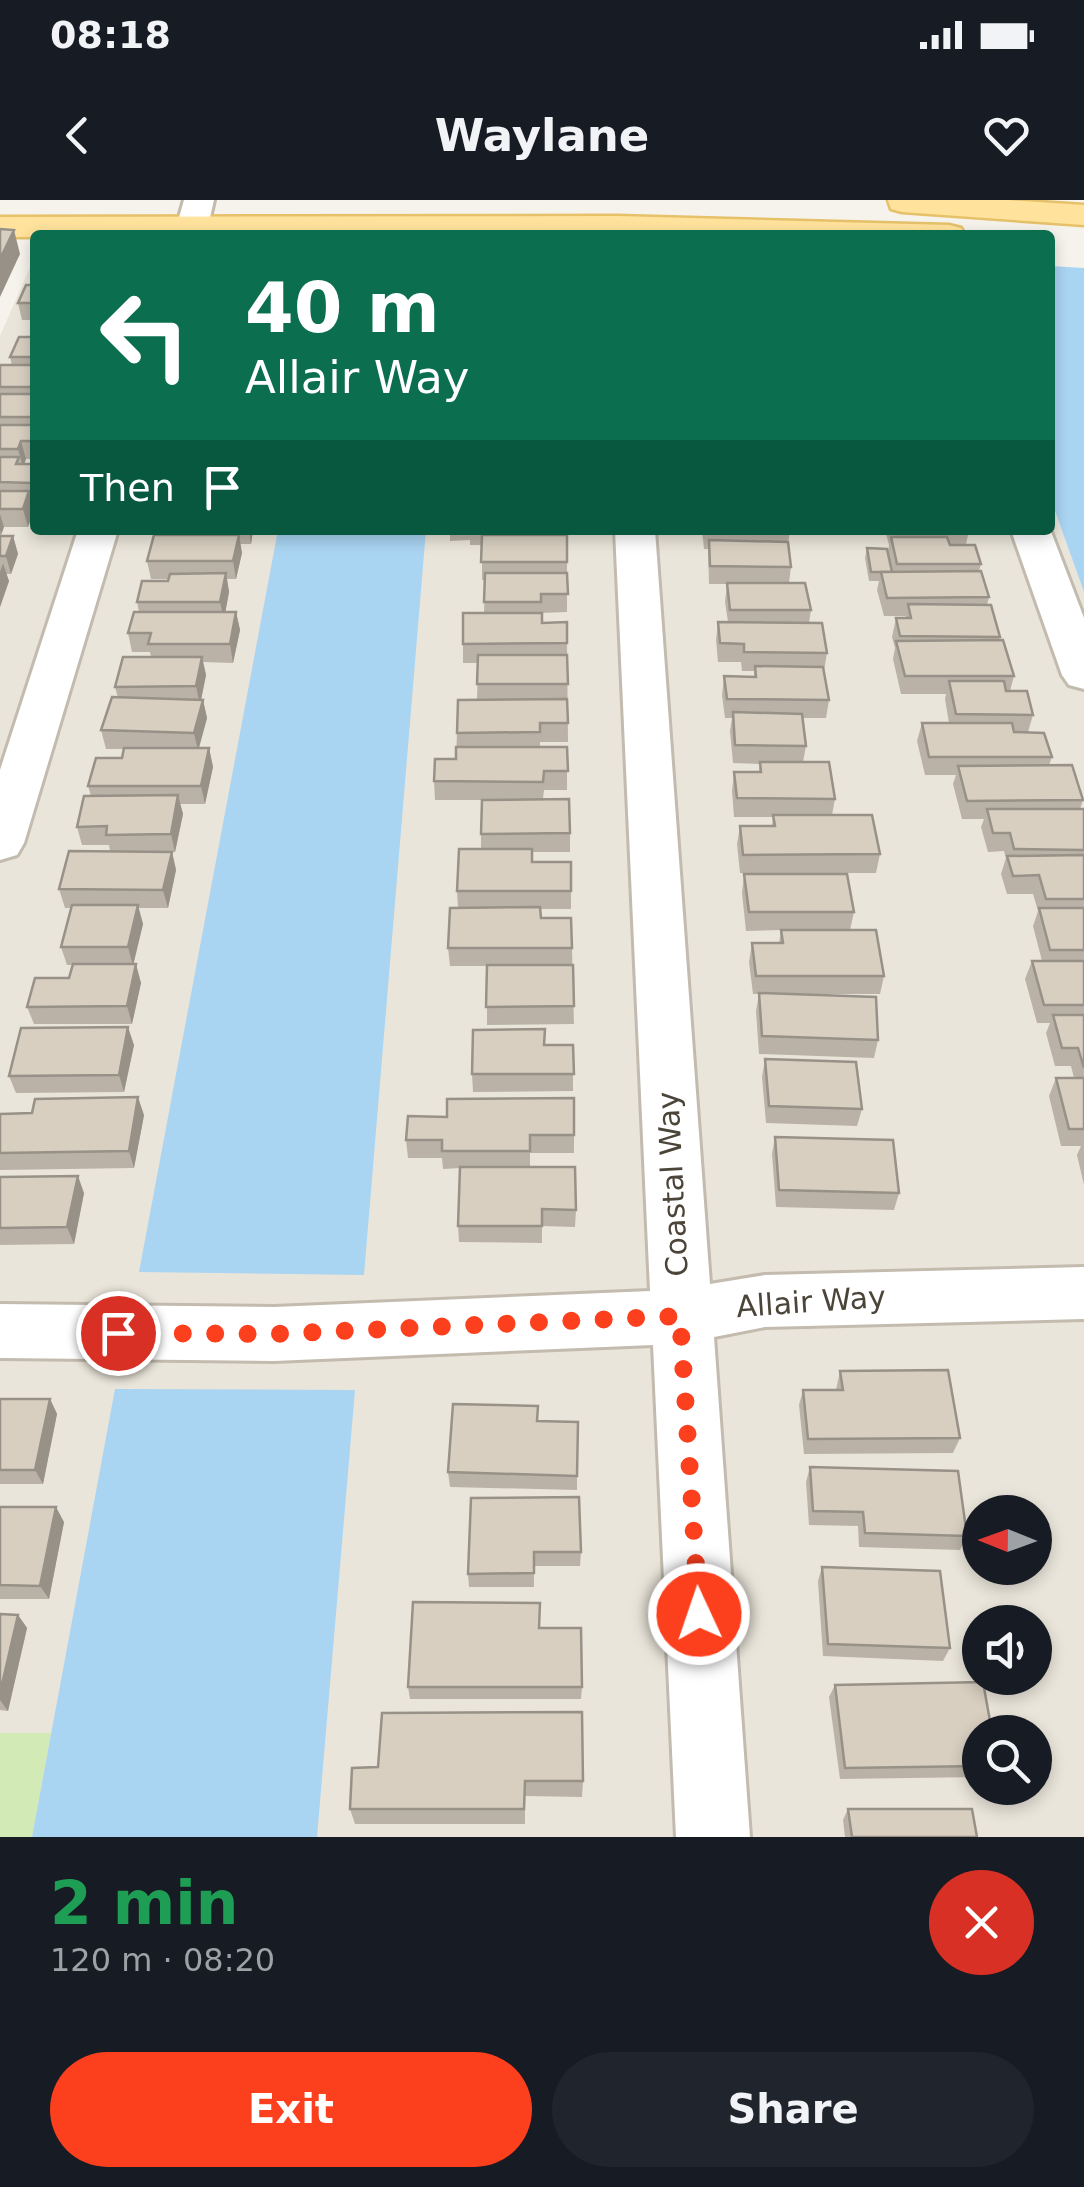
<!DOCTYPE html>
<html lang="en">
<head>
<meta charset="utf-8">
<style>
  :root { --surface:#171b24; --page:#20242c; --text:#f1f3f6; --muted:#9ea1a6; --accent:#fc3f1d }
  body { margin:0; font-family:"DejaVu Sans",sans-serif; background:var(--page); color:var(--text); height:100vh; display:flex; flex-direction:column; font-size:38px; white-space:nowrap }
  * { box-sizing:border-box; margin:0 }
  p { font-size:32px; color:var(--muted) }
  .icon { flex:none; width:55px; height:55px; fill:none; stroke:currentColor; stroke-width:2; stroke-linecap:round; stroke-linejoin:round }
  .map { position:relative; height:1637px; overflow:hidden }
  .sheet { display:flex; flex-direction:column; background:var(--surface); flex:1 }
  .sheet>* { flex:none }
  .banner { position:absolute; left:30px; top:30px; width:1025px; height:305px; border-radius:10px; box-shadow:0 5px 15px #0003; background:#0b6e4f; color:#fff; overflow:hidden }
  .needle { width:65px; rotate:271deg }
  .buttons { position:absolute; left:962px; top:1295px; display:grid; gap:20px }
  .buttons a { display:grid; place-items:center; width:90px; height:90px; border-radius:50%; background:var(--surface); box-shadow:0 5px 15px #0003; font-size:50px }
  .pin { position:absolute; display:grid; place-items:center; width:85px; height:85px; color:#fff; margin:-42px; border:5px solid #fff; border-radius:50%; box-shadow:0 2px 10px #0007 }
  .me { position:absolute; width:110px; margin:-55px; rotate:357deg; stroke-linejoin:round; filter:drop-shadow(0 0 8px #0008) }
  .turn { display:flex; align-items:center; gap:35px; height:210px; padding:0 50px; font-size:45px }
  .turn .icon { width:130px; height:130px; stroke-width:2.5 }
  .turn b { display:block; font-size:70px; line-height:85px }
  .then { display:flex; align-items:center; height:95px; padding:0 50px; background:#0003; gap:20px; font-size:38px }
  .round { display:grid; place-items:center; flex:none; width:105px; height:105px; border-radius:52px; background:var(--page) }
  .headline { display:flex; align-items:center; justify-content:space-between; height:170px; padding:0 50px }
  h1 { font-size:60px; font-weight:600; line-height:75px; color:#1e9e55 }
  .primary-button { display:flex; gap:20px; margin-top:auto; padding:20px 50px }
  .primary-button a { flex:1; height:115px; border-radius:60px; background:var(--accent); color:#fff; font-size:40px; font-weight:600; line-height:115px; text-align:center }
  .primary-button a+a { background:var(--page); color:var(--text) }
  .status { display:flex; justify-content:space-between; align-items:center; height:70px; padding:0 50px; background:var(--surface); direction:ltr }
  .status svg { height:28px; fill:currentColor }
  header { display:flex; justify-content:space-between; align-items:center; height:130px; padding:0 50px; background:var(--surface); font-size:45px; font-weight:600 }
  .map>svg:first-child { display:block }
  .residential { fill:#eae5da; fill-rule:evenodd }
  .green { fill:#d2eab5 }
  .water { fill:#a9d4f2 }
  .lines { fill:none; stroke-linecap:round; stroke-linejoin:round }
  .minor-casing { stroke:#c2bbae; stroke-width:6 }
  .major-casing { stroke:#e6c16a; stroke-width:5 }
  .minor { fill:#fff; fill-rule:evenodd }
  .major { fill:#ffe39c; fill-rule:evenodd }
  .wall { fill:#bab2a6 }
  .shaded-wall { fill:#979187 }
  .building { fill:#d8cfc1; stroke:#979187; stroke-width:2.5 }
  .route { stroke:#fc3f1d; stroke-width:18; stroke-dasharray:0 32.4 }
  .labels { text-anchor:middle; stroke-width:8; stroke-linejoin:round; paint-order:stroke }
  .street-label { font-size:30px; fill:#4b4439; stroke:#fff }
</style>
</head>
<body>
<div class="status"><b>08:18</b><svg viewBox="0 0 49 12"><path d="M0 12V9h3v3zM5 12V6h3v6zM10 12V3h3v9zM15 12V0h3v12zM26 1h20v11H26zM47 4h2v5h-2z"/></svg></div>
<header><svg class="icon" aria-label="back" viewBox="0 0 24 24"><path d="M15 5l-7 7 7 7"/></svg>Waylane<svg class="icon" aria-label="heart" viewBox="0 0 24 24"><path d="M12 20l-8-8c-3-5 5-10 8-4 3-6 11-1 8 4z"/></svg></header>
<div class="map">
<svg width="1084" height="1637" viewBox="0 0 1084 1637">
  <rect width="100%" height="100%" fill="#f6f3ec"/>
  <!-- residential -->
  <path class="residential" d="M35,56V330H1050V297L1084,392V1637H0V136ZM980,1312H1035V1368H980ZM980,1422H1035V1478H980ZM980,1532H1035V1588H980Z"/>
  <!-- green -->
  <polygon class="green" points="0,1533 51,1533 32,1637 0,1637"/>
  <!-- water -->
  <g class="water">
    <polygon points="1050,66 1084,68 1084,392 1050,297"/>
    <polygon points="278,330 426,330 364,1075 139,1072"/>
    <polygon points="115,1189 355,1190 317,1637 32,1637"/>
  </g>
  <g class="lines">
    <defs>
      <g id="minor">
        <polygon points="184,0 214,0 206,35 174,35"/>
        <polygon points="1050,329 1084,418 1084,489 1069,485 1062,475 1011,330"/>
        <polygon points="78,330 118,330 24,643 17,655 0,660 0,570"/>
        <polygon points="615,330 655,330 710,1084 765,1075 1084,1067 1084,1119 765,1127 714,1137 750,1637 676,1637 653,1145 274,1161 0,1158 0,1104 274,1107 650,1091"/>
      </g>
      <g id="major">
        <polygon points="888,0 1008,0 1084,5 1084,25 902,12 891,9"/>
        <polygon points="617,16 949,25 961,28 965,35 0,37 0,17"/>
      </g>
    </defs>
    <!-- minor casing -->
    <use href="#minor" class="minor-casing"/>
    <!-- major casing -->
    <use href="#major" class="major-casing"/>
    <!-- minor -->
    <use href="#minor" class="minor"/>
    <!-- major -->
    <use href="#major" class="major"/>
  </g>
  <!-- wall -->
  <g class="wall">
    <polygon points="35,85 35,120 22,120 18,103"/>
    <polygon points="35,137 35,259 26,259 24,264 35,264 35,301 32,301 34,310 28,327 4,327 1,335 0,335 0,165 12,165 10,157"/>
    <polygon points="157,330 271,330 253,331 251,344 240,344 242,353 236,379 227,379 229,392 225,412 236,412 240,430 233,463 203,462 206,475 201,500 203,500 207,518 199,548 209,548 213,567 205,604 180,604 183,614 175,652 172,652 176,670 168,708 138,708 143,724 133,764 141,783 132,824 34,824 27,807 69,778 72,765 67,765 61,747 72,708 65,708 59,689 110,651 109,645 82,645 77,627 91,596 88,586 122,558 124,549 106,549 101,530 118,498 115,487 151,457 150,452 132,452 128,433 139,412 137,402 169,379 151,379 147,361 158,335"/>
    <polygon points="450,330 562,330 562,335 567,335 567,412 541,413 542,423 567,443 568,542 540,542 540,547 567,547 567,590 544,590 543,599 570,633 570,652 532,652 532,662 571,662 571,709 540,709 541,718 572,748 574,824 487,825 487,766 450,766 448,748 458,708 457,691 481,649 481,634 484,600 435,600 434,581 456,559 457,533 477,500 478,463 463,463 463,444 484,413 485,380 482,380 482,345 470,345 470,340 450,341"/>
    <polygon points="702,330 790,330 788,344 791,367 789,383 811,410 809,423 827,453 824,471 829,500 826,518 802,518 806,546 803,562 835,599 832,615 880,654 876,673 740,673 737,644 740,626 772,626 773,617 734,617 732,591 734,572 759,572 760,564 733,563 730,531 732,518 725,518 722,495 724,476 754,477 754,471 742,471 741,462 718,462 716,440 718,422 728,422 725,402 727,384 709,384 708,349 704,349"/>
    <polygon points="885,330 969,330 966,345 981,364 979,371 989,397 987,405 1000,437 999,440 1014,476 1010,491 1033,515 1028,532 1052,557 1049,565 1083,600 1080,609 1084,609 1084,985 1077,955 1081,946 1061,946 1049,896 1056,878 1074,878 1071,866 1055,866 1046,833 1050,823 1037,823 1025,779 1032,761 1042,761 1033,726 1038,711 1033,694 1007,694 1001,674 1006,658 1004,651 988,652 981,627 984,619 962,619 953,584 956,575 925,575 917,541 922,523 949,523 945,499 946,494 901,494 893,459 895,448 892,437 896,418 905,418 906,416 884,416 877,390 879,381 869,381 865,358 867,348 888,351 889,345"/>
    <polygon points="0,336 13,336 18,354 11,374 6,374 9,381 0,407"/>
    <polygon points="744,674 854,712 850,730 884,776 880,794 778,794 878,840 874,858 759,854 756,811 759,794 753,794 749,762 752,743 779,743 781,730 746,731 742,693"/>
    <polygon points="134,845 124,892 16,893 9,876"/>
    <polygon points="544,845 573,845 573,891 473,892 472,874"/>
    <polygon points="765,859 862,909 857,926 766,923 762,877"/>
    <polygon points="574,898 574,953 530,953 530,967 576,1010 575,1027 542,1026 542,1043 459,1042 458,1026 460,968 443,969 442,958 408,958 406,940 447,917"/>
    <polygon points="0,914 144,915 134,968 0,970"/>
    <polygon points="775,937 899,993 894,1010 776,1007 772,954"/>
    <polygon points="0,977 84,993 74,1044 0,1045"/>
    <polygon points="840,1171 960,1238 953,1253 804,1254 799,1205 803,1190 836,1190"/>
    <polygon points="0,1199 50,1199 57,1214 43,1284 0,1284"/>
    <polygon points="538,1206 538,1221 577,1276 577,1290 450,1287 448,1272"/>
    <polygon points="810,1267 967,1336 960,1350 859,1347 858,1326 809,1325 806,1282"/>
    <polygon points="471,1298 581,1352 580,1366 534,1366 534,1387 469,1387 468,1374"/>
    <polygon points="0,1307 64,1322 49,1399 0,1399"/>
    <polygon points="822,1367 950,1448 943,1461 823,1456 818,1381"/>
    <polygon points="0,1414 18,1415 27,1428 8,1511 0,1510"/>
    <polygon points="540,1428 582,1487 581,1499 410,1499 408,1487"/>
    <polygon points="835,1485 980,1532 980,1577 840,1579 829,1497"/>
    <polygon points="378,1567 583,1581 582,1597 525,1596 525,1624 355,1624 350,1609"/>
    <polygon points="848,1609 977,1637 845,1637 843,1620"/>
  </g>
  <!-- shaded-wall -->
  <g class="shaded-wall">
    <polygon points="14,30 20,54 0,97 0,59"/>
    <polygon points="21,241 26,259 23,267 18,249"/>
    <polygon points="29,291 34,310 28,327 23,309"/>
    <polygon points="0,314 4,327 1,335 0,330"/>
    <polygon points="249,330 253,330 251,344"/>
    <polygon points="239,335 242,353 236,379 233,361"/>
    <polygon points="13,336 18,354 11,374 6,356"/>
    <polygon points="3,363 9,381 0,407 0,372"/>
    <polygon points="226,373 229,392 224,420 220,402"/>
    <polygon points="236,412 240,430 233,463 230,444"/>
    <polygon points="202,457 206,475 200,505 196,486"/>
    <polygon points="203,500 207,518 198,551 194,533"/>
    <polygon points="209,548 213,567 205,604 201,586"/>
    <polygon points="178,595 183,614 175,652 171,634"/>
    <polygon points="172,652 176,670 168,708 163,690"/>
    <polygon points="138,705 143,724 133,766 128,747"/>
    <polygon points="136,764 141,783 132,824 127,806"/>
    <polygon points="128,827 134,845 124,892 119,875"/>
    <polygon points="138,897 144,915 134,968 129,951"/>
    <polygon points="78,976 84,993 74,1044 67,1027"/>
    <polygon points="50,1199 57,1214 43,1284 35,1270"/>
    <polygon points="56,1307 64,1322 49,1399 40,1386"/>
    <polygon points="18,1415 27,1428 8,1511 0,1500 0,1493"/>
  </g>
  <!-- building -->
  <g class="building">
    <polygon points="0,29 14,30 0,59"/>
    <polygon points="26,85 35,85 35,103 18,103"/>
    <polygon points="19,137 35,137 35,157 10,157"/>
    <rect x="0" y="165" width="35" height="22"/>
    <rect x="0" y="194" width="35" height="23"/>
    <polygon points="0,225 35,225 35,241 21,241 18,249 0,249"/>
    <polygon points="0,257 19,257 16,264 35,264 35,276 32,283 0,282"/>
    <polygon points="0,291 29,291 23,309 0,309"/>
    <polygon points="706,330 790,330 706,331"/>
    <polygon points="154,335 239,335 233,361 147,361"/>
    <polygon points="482,335 567,335 567,362 481,362"/>
    <polygon points="0,336 13,336 6,356 0,356"/>
    <polygon points="891,337 947,337 950,345 975,345 981,364 897,364"/>
    <polygon points="709,340 788,342 791,367 710,366"/>
    <polygon points="867,348 887,349 892,372 871,372"/>
    <polygon points="981,371 989,397 887,398 881,372"/>
    <polygon points="226,373 220,402 137,402 142,381 168,381 170,374"/>
    <polygon points="485,373 567,373 568,394 541,394 541,402 484,402"/>
    <polygon points="727,383 805,383 811,410 730,410"/>
    <polygon points="908,404 991,405 1000,437 900,436 896,418 911,418"/>
    <polygon points="134,412 236,412 230,444 148,444 151,433 128,433"/>
    <polygon points="463,413 542,413 542,423 567,422 567,443 463,444"/>
    <polygon points="718,422 822,423 827,453 744,452 744,444 720,443"/>
    <polygon points="1003,440 1014,476 905,476 896,441"/>
    <polygon points="478,455 567,455 568,484 477,484"/>
    <polygon points="123,457 202,457 196,486 115,487"/>
    <polygon points="755,466 823,467 829,500 727,499 724,476 756,477"/>
    <polygon points="949,481 1004,481 1006,491 1027,491 1033,515 956,514"/>
    <polygon points="112,497 203,500 194,533 101,530"/>
    <polygon points="567,499 568,523 540,523 540,532 457,533 458,500"/>
    <polygon points="733,512 802,514 806,546 735,545"/>
    <polygon points="922,523 1012,523 1014,532 1044,533 1052,557 929,557"/>
    <polygon points="456,547 567,547 568,571 544,571 543,582 434,581 435,559 456,559"/>
    <polygon points="124,548 209,548 201,586 88,586 96,558 122,558"/>
    <polygon points="760,562 829,562 835,599 737,598 734,572 761,572"/>
    <polygon points="1072,565 1083,600 967,601 958,566"/>
    <polygon points="178,595 171,634 106,635 107,626 77,627 84,596"/>
    <polygon points="569,599 570,633 481,634 482,600"/>
    <polygon points="987,609 1084,609 1084,650 1014,649 1010,633 993,633"/>
    <polygon points="773,615 872,615 880,654 743,655 740,626 775,626"/>
    <polygon points="459,649 532,649 532,662 571,662 571,691 457,691"/>
    <polygon points="69,651 172,652 163,690 59,689"/>
    <polygon points="1084,655 1084,699 1046,699 1039,675 1013,676 1007,656"/>
    <polygon points="744,674 847,674 854,712 749,712"/>
    <polygon points="72,705 138,705 128,747 61,747"/>
    <polygon points="540,707 541,718 571,718 572,748 448,748 450,708"/>
    <polygon points="1039,708 1084,708 1084,750 1050,750"/>
    <polygon points="781,730 876,730 884,776 756,776 752,743 783,743"/>
    <polygon points="1032,761 1084,761 1084,805 1044,805"/>
    <polygon points="73,764 136,764 127,806 27,807 35,778 69,778"/>
    <polygon points="487,765 573,765 574,806 486,807"/>
    <polygon points="759,793 876,797 878,840 762,836"/>
    <polygon points="1053,815 1084,815 1084,868 1078,848 1062,848"/>
    <polygon points="128,827 119,875 9,876 21,828"/>
    <polygon points="545,829 544,845 573,845 574,874 472,874 473,830"/>
    <polygon points="765,859 856,862 862,909 769,906"/>
    <polygon points="1056,878 1084,878 1084,929 1069,929"/>
    <polygon points="138,897 129,951 0,953 0,914 32,913 35,899"/>
    <polygon points="574,898 574,935 530,935 530,951 442,951 442,940 406,940 408,916 447,917 447,899"/>
    <polygon points="775,937 893,940 899,993 779,990"/>
    <polygon points="460,967 575,967 576,1010 542,1009 542,1026 458,1026"/>
    <polygon points="78,976 67,1027 0,1028 0,977"/>
    <polygon points="948,1170 960,1238 808,1239 803,1190 843,1190 840,1171"/>
    <polygon points="0,1199 50,1199 35,1270 0,1270"/>
    <polygon points="453,1204 538,1206 537,1221 578,1222 577,1276 448,1272"/>
    <polygon points="810,1267 958,1271 967,1336 865,1333 863,1312 813,1311"/>
    <polygon points="579,1297 581,1352 534,1352 534,1373 468,1374 471,1298"/>
    <polygon points="0,1307 56,1307 40,1386 0,1385"/>
    <polygon points="822,1367 940,1371 950,1448 828,1444"/>
    <polygon points="413,1402 540,1403 539,1428 581,1428 582,1487 408,1487"/>
    <polygon points="0,1414 18,1415 0,1493"/>
    <polygon points="983,1482 992,1532 980,1532 980,1566 845,1568 835,1485"/>
    <polygon points="582,1512 583,1581 525,1581 524,1609 350,1609 352,1568 378,1567 382,1513"/>
    <polygon points="848,1609 972,1609 977,1637 852,1637"/>
  </g>
  <g class="lines">
    <!-- route -->
    <polyline class="route" points="118,1133 274,1134 680,1116 699,1414"/>
  </g>
  <g class="labels">
    <!-- street labels -->
    <g class="street-label">
      <text transform="translate(673 984) rotate(-93)" y="10">Coastal Way</text>
      <text transform="translate(811 1102) rotate(-4)" y="10">Allair Way</text>
    </g>
  </g>
</svg>
<div class="buttons">
<a><svg class="needle" viewBox="-14 -14 28 28"><path d="M0-13l5 13h-10z" fill="#e53935"/><path d="M0 13l5-13h-10z" fill="#9ea1a6"/></svg></a>
<a><svg class="icon" aria-label="sound" viewBox="0 0 24 24"><path d="M4 9h4l5-4v14l-5-4H4zM17 9q2 3 0 6"/></svg></a>
<a><svg class="icon" aria-label="search" viewBox="0 0 24 24"><circle cx="10" cy="10" r="6"/><path d="M15 15l6 6"/></svg></a>
</div>
<div class="pin" style="left:118px;top:1133px;background:#d93025"><svg class="icon" aria-label="arrive" viewBox="0 0 24 24"><path d="M6 21V4h12l-3 4 3 4H6"/></svg></div>
<svg class="me" style="left:699px;top:1414px" viewBox="-20 -20 40 40"><circle r="17" fill="#fc3f1d" stroke="#fff" stroke-width="3"/><path d="M0-11L8 9 0 5-8 9z" fill="#fff"/></svg>
<div class="banner">
<div class="turn"><svg class="icon" aria-label="left" viewBox="0 0 24 24"><path d="M17 20v-9H6M10 6l-5 5 5 5"/></svg><div><b>40 m</b>Allair Way</div></div>
<div class="then">Then<svg class="icon" aria-label="arrive" viewBox="0 0 24 24"><path d="M6 21V4h12l-3 4 3 4H6"/></svg></div>
</div>
</div>
<section class="sheet">
<div class="headline"><div><h1>2 min</h1><p>120 m · 08:20</p></div><a class="round" style="background:#d93025;color:#fff"><svg class="icon" aria-label="close" viewBox="0 0 24 24"><path d="M6 6l12 12M18 6L6 18"/></svg></a></div>
<div class="primary-button"><a>Exit</a><a>Share</a></div>
</section>
</body>
</html>
